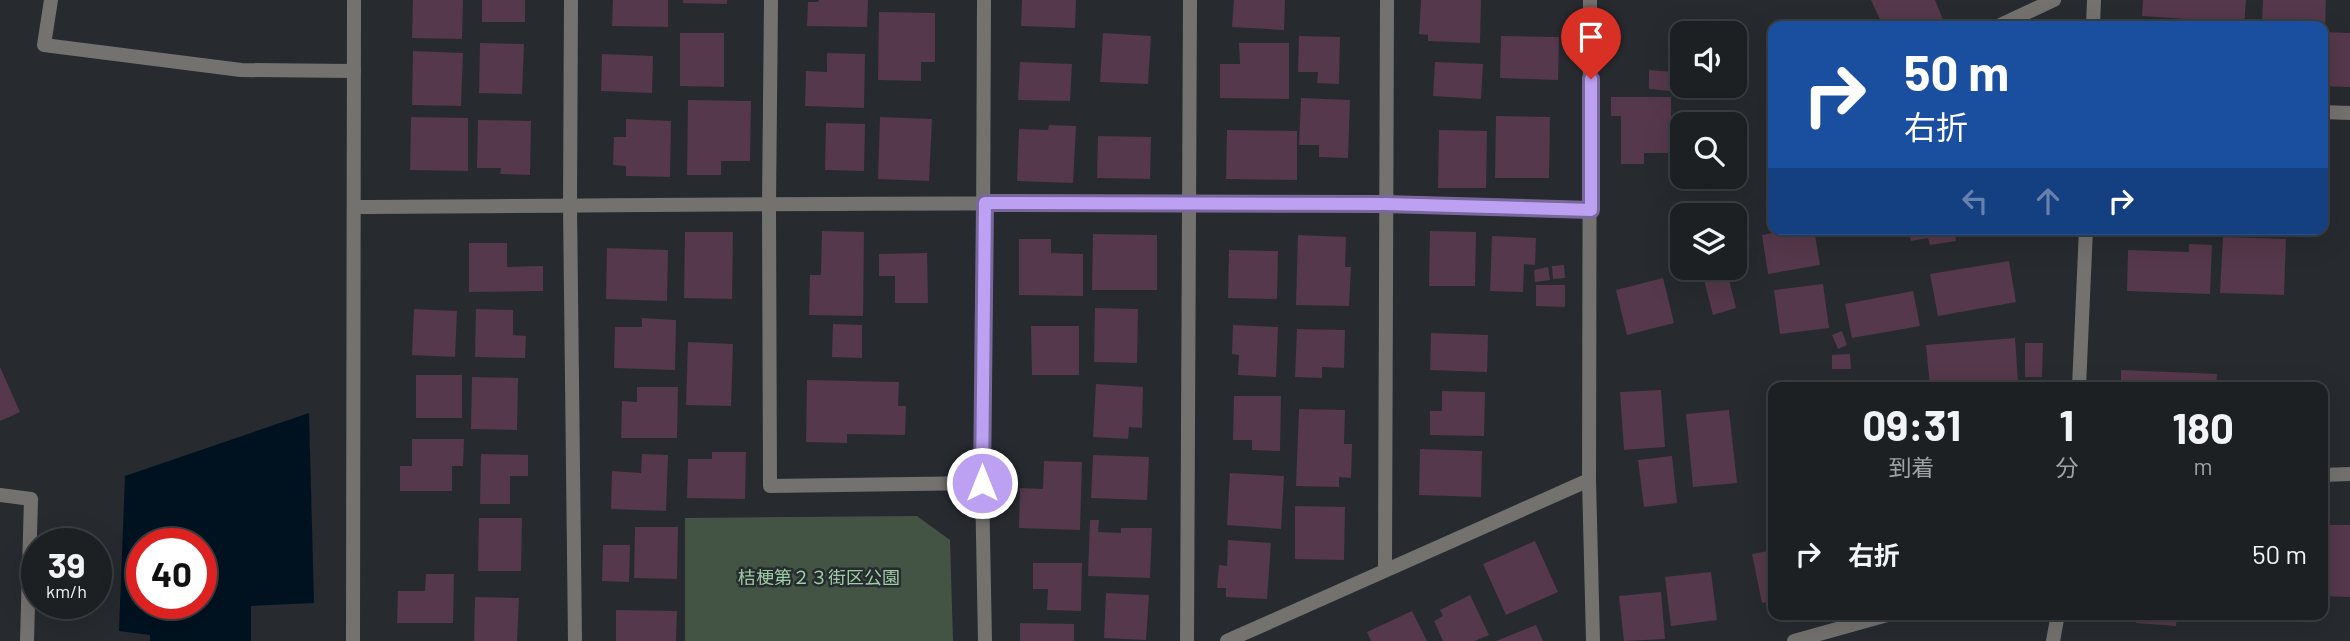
<!DOCTYPE html>
<html lang="ja">
<head>
<meta charset="utf-8">
<style>
  :root { --surface:#1d2023; --page:#2a2d30; --text:#f1f3f6; --muted:#a0a3a6; --line:#3b3e41 }
  body { margin:0; font-family:Barlow,"Noto Sans JP",sans-serif; background:var(--page); color:var(--text); height:100vh; display:flex; flex-direction:column; font-size:26px; white-space:nowrap }
  * { box-sizing:border-box; margin:0 }
  p { font-size:23px; color:var(--muted) }
  .icon { flex:none; width:38px; height:38px; fill:none; stroke:currentColor; stroke-width:2; stroke-linecap:round; stroke-linejoin:round }
  .map { position:relative; flex:1; overflow:hidden }
  .sheet { position:absolute; left:1768px; top:382px; width:560px; height:238px; display:flex; flex-direction:column; background:var(--surface); border-radius:14px; box-shadow:0 7px 28px #0002,0 0 0 2px var(--line) }
  .sheet>* { flex:none }
  .banner { position:absolute; left:1768px; top:21px; width:560px; height:214px; border-radius:14px; box-shadow:0 7px 28px #0002,0 0 0 2px var(--line); background:#1a4fa0; color:#fff; overflow:hidden }
  .buttons { position:absolute; left:1670px; top:21px; display:grid; gap:14px }
  .buttons a { display:grid; place-items:center; width:77px; height:77px; border-radius:14px; background:var(--surface); box-shadow:0 7px 28px #0002,0 0 0 2px var(--line); font-size:35px }
  .speed { position:absolute; left:21px; top:528px; display:flex; gap:14px; font-size:35px; font-weight:700; text-align:center }
  .speed>* { display:grid; place-content:center; width:91px; height:91px; border-radius:50%; background:var(--surface); box-shadow:0 7px 28px #0002,0 0 0 2px var(--line); line-height:1 }
  .speed small { font-size:18px; font-weight:400 }
  .speed .limit { border:10px solid #d22; background:#fff; color:#111 }
  .pin { position:absolute; display:grid; place-items:center; width:60px; height:60px; color:#fff; margin:-72px -30px; border-radius:50% 50% 50% 0; rotate:-45deg; box-shadow:0 0 7px #0007 }
  .pin .icon { rotate:45deg }
  .me { position:absolute; width:77px; margin:-38px; rotate:0deg; stroke-linejoin:round; filter:drop-shadow(0 0 5px #0008) }
  .turn { display:flex; align-items:center; gap:24px; height:147px; padding:0 21px; font-size:32px }
  .turn .icon { width:91px; height:91px; stroke-width:2.5 }
  .turn b { display:block; font-size:49px; line-height:60px }
  .lanes { display:flex; align-items:center; height:66px; padding:0 21px; background:#0003; justify-content:center; gap:35px; direction:ltr }
  .lanes .off { opacity:.35 }
  .eta { display:flex; justify-content:space-evenly; align-items:center; height:119px; text-align:center }
  .eta b { font-size:42px; font-weight:700; line-height:49px }
  ul { padding:0; list-style:none }
  li { display:flex; align-items:center; gap:21px; height:105px; padding:0 21px }
  li div { flex:1 }
  li b { display:block; font-size:26px }
  li em { font-style:normal }
  .map>svg:first-child { display:block }
  .green { fill:#435445 }
  .water { fill:#001220; fill-rule:evenodd }
  .building { fill:#55384b }
  .lines { fill:none; stroke-linecap:round; stroke-linejoin:round }
  .service { stroke:#73726f; stroke-width:14 }
  .minor { stroke:#73726f; stroke-width:14 }
  .tertiary { stroke:#73726f; stroke-width:14 }
  .route-casing { stroke:#7a689d; stroke-width:18 }
  .route { stroke:#bca0f2; stroke-width:12 }
  .labels { text-anchor:middle; stroke-width:5; stroke-linejoin:round; paint-order:stroke }
  .park-label { font-size:18px; fill:#9dcfa3; stroke:#272a2f }
</style>
</head>
<body>
<div class="map">
<svg width="2350" height="641" viewBox="0 0 2350 641">
  <rect width="100%" height="100%" fill="#272a2f"/>
  <!-- green -->
  <polygon class="green" points="917,516 950,540 953,641 685,641 685,518"/>
  <!-- water -->
  <path class="water" d="M309,413L314,603L251,606V641H150V635L119,631L125,476ZM142,544H201V604H142Z"/>
  <!-- building -->
  <g class="building">
    <polygon points="413,0 463,0 462,39 412,38"/>
    <rect x="482" y="0" width="43" height="22"/>
    <polygon points="613,0 668,0 668,27 612,26"/>
    <polygon points="683,0 727,0 727,4 683,3"/>
    <polygon points="819,0 868,0 867,27 807,26 808,2 818,2"/>
    <polygon points="1022,0 1076,0 1075,28 1021,26"/>
    <polygon points="1234,0 1285,0 1284,30 1232,27"/>
    <polygon points="1421,0 1481,0 1480,43 1428,41 1428,35 1419,34"/>
    <polygon points="1871,0 1935,0 1944,22 1935,26 1883,26"/>
    <polygon points="2143,0 2246,0 2244,26 2216,26 2217,21 2142,16"/>
    <polygon points="2263,0 2326,0 2325,27 2262,24"/>
    <polygon points="879,12 935,13 935,62 921,62 921,81 878,80"/>
    <polygon points="2322,32 2350,33 2350,87 2322,86"/>
    <polygon points="680,33 724,33 724,87 680,86"/>
    <polygon points="1103,33 1151,36 1148,84 1100,82"/>
    <polygon points="1299,36 1340,37 1339,84 1317,83 1318,72 1298,72"/>
    <polygon points="1501,36 1559,37 1558,80 1500,78"/>
    <polygon points="480,43 524,44 522,94 479,93"/>
    <polygon points="1239,43 1289,43 1289,99 1220,98 1220,64 1240,64"/>
    <polygon points="413,51 463,53 461,106 412,105"/>
    <polygon points="827,53 865,54 864,108 805,106 806,71 827,72"/>
    <polygon points="602,54 653,56 652,93 601,91"/>
    <polygon points="1020,62 1072,64 1070,101 1018,100"/>
    <polygon points="1435,62 1483,64 1481,99 1433,96"/>
    <polygon points="1649,70 1672,72 1671,91 1649,89"/>
    <polygon points="1611,97 1671,97 1671,153 1644,153 1644,164 1621,164 1621,116 1611,116"/>
    <polygon points="1301,98 1350,100 1348,158 1319,157 1319,145 1299,145"/>
    <polygon points="688,100 751,101 750,161 721,161 721,175 687,175"/>
    <polygon points="1496,116 1550,117 1549,178 1495,178"/>
    <polygon points="411,117 468,118 468,171 410,170"/>
    <polygon points="880,117 932,119 929,181 878,179"/>
    <polygon points="626,119 671,121 670,177 626,176 626,166 613,165 614,137 626,137"/>
    <polygon points="478,120 531,121 530,175 500,174 501,168 477,168"/>
    <polygon points="826,123 865,124 864,171 825,170"/>
    <polygon points="1049,125 1076,126 1073,183 1017,181 1019,129 1048,130"/>
    <polygon points="2322,126 2330,126 2328,170 2322,170"/>
    <polygon points="1227,130 1297,131 1297,180 1226,179"/>
    <polygon points="1439,130 1487,131 1486,188 1438,188"/>
    <polygon points="1098,136 1151,137 1150,179 1097,178"/>
    <polygon points="1795,229 1814,229 1820,265 1768,274 1762,235"/>
    <polygon points="1908,229 1954,229 1956,241 1930,245 1928,238 1911,241"/>
    <polygon points="822,231 864,232 863,316 809,315 810,275 821,275"/>
    <polygon points="1430,231 1476,232 1475,286 1429,286"/>
    <polygon points="685,232 733,232 732,299 684,298"/>
    <polygon points="1093,234 1157,235 1157,290 1092,290"/>
    <polygon points="1298,235 1346,237 1345,267 1351,267 1349,306 1296,305"/>
    <polygon points="1492,236 1536,238 1535,265 1524,264 1523,292 1490,291"/>
    <polygon points="2223,237 2286,239 2284,295 2220,293"/>
    <polygon points="1019,239 1051,239 1051,253 1083,254 1083,296 1019,295"/>
    <polygon points="469,243 507,243 507,267 543,266 543,291 469,292"/>
    <polygon points="2189,244 2212,245 2210,294 2127,291 2128,250 2189,252"/>
    <polygon points="607,248 668,250 667,301 606,299"/>
    <polygon points="1229,250 1278,251 1277,299 1228,298"/>
    <polygon points="927,253 928,303 895,303 895,276 879,276 879,254"/>
    <polygon points="2009,261 2016,302 1938,316 1930,274"/>
    <polygon points="1564,265 1565,278 1553,279 1552,266"/>
    <polygon points="1548,267 1550,280 1535,282 1534,270"/>
    <polygon points="1701,268 1726,268 1736,308 1713,315"/>
    <polygon points="1663,278 1674,323 1627,335 1616,290"/>
    <polygon points="1823,284 1829,328 1780,334 1774,290"/>
    <polygon points="1536,285 1565,285 1565,307 1536,306"/>
    <polygon points="1913,291 1920,326 1852,338 1845,304"/>
    <polygon points="1095,308 1138,309 1137,363 1094,362"/>
    <polygon points="414,309 457,311 455,357 412,355"/>
    <polygon points="476,309 513,310 513,335 526,336 525,358 475,357"/>
    <polygon points="642,318 676,320 675,370 614,368 615,327 642,327"/>
    <polygon points="833,324 862,325 862,358 832,357"/>
    <polygon points="1233,325 1278,327 1276,377 1238,375 1239,355 1232,354"/>
    <polygon points="1031,326 1079,326 1079,375 1032,375"/>
    <polygon points="1297,329 1345,330 1344,368 1322,367 1322,378 1295,377"/>
    <polygon points="1842,331 1847,345 1838,349 1832,335"/>
    <polygon points="1431,333 1488,335 1487,372 1430,370"/>
    <polygon points="2015,338 2018,382 1963,387 1930,387 1926,345"/>
    <polygon points="688,342 733,344 731,406 686,405"/>
    <polygon points="2025,343 2043,343 2042,377 2025,377"/>
    <polygon points="1850,354 1851,369 1832,369 1832,355"/>
    <polygon points="0,367 20,412 0,421"/>
    <polygon points="2121,370 2217,374 2216,387 2121,387"/>
    <rect x="416" y="375" width="46" height="43"/>
    <polygon points="472,377 518,378 517,430 471,429"/>
    <polygon points="807,380 899,382 898,406 906,406 905,435 847,434 847,443 806,442"/>
    <polygon points="1096,384 1143,387 1142,428 1129,427 1128,439 1093,437"/>
    <polygon points="637,387 678,387 677,438 621,438 622,401 637,402"/>
    <polygon points="1661,390 1665,447 1624,450 1620,392"/>
    <polygon points="1442,391 1485,392 1484,436 1430,435 1430,411 1442,411"/>
    <polygon points="1234,396 1281,396 1280,451 1252,450 1252,440 1233,440"/>
    <polygon points="1299,409 1345,410 1344,444 1352,444 1351,478 1339,477 1339,487 1296,486"/>
    <polygon points="1729,410 1737,483 1693,487 1686,414"/>
    <polygon points="412,439 464,439 463,466 452,466 452,491 400,491 400,466 412,466"/>
    <polygon points="1420,449 1482,451 1481,497 1419,495"/>
    <polygon points="712,452 746,452 745,499 687,498 688,459 712,459"/>
    <polygon points="481,454 528,455 528,476 510,476 510,504 480,504"/>
    <polygon points="642,454 668,455 666,511 611,509 612,471 641,473"/>
    <polygon points="1093,455 1149,457 1147,500 1091,498"/>
    <polygon points="1672,456 1677,503 1644,507 1638,460"/>
    <polygon points="1044,461 1082,462 1080,530 1019,528 1020,488 1043,489"/>
    <polygon points="1230,473 1284,476 1281,529 1227,525"/>
    <polygon points="1295,506 1345,507 1344,560 1295,559"/>
    <polygon points="479,518 522,518 521,571 478,571"/>
    <polygon points="1090,520 1099,520 1098,532 1121,533 1121,528 1152,528 1150,578 1088,576"/>
    <polygon points="2322,525 2350,525 2350,597 2322,596"/>
    <polygon points="635,527 678,527 677,579 634,578"/>
    <polygon points="1228,540 1271,543 1267,599 1226,597 1226,588 1217,588 1219,565 1227,566"/>
    <polygon points="1535,541 1558,592 1506,615 1483,564"/>
    <polygon points="603,545 630,545 629,582 602,581"/>
    <polygon points="1773,550 1773,601 1762,603 1752,554"/>
    <polygon points="1033,563 1082,563 1081,611 1047,610 1048,589 1033,589"/>
    <polygon points="1711,572 1717,620 1671,626 1665,577"/>
    <polygon points="426,574 454,574 453,623 397,623 398,591 425,591"/>
    <polygon points="1661,592 1665,639 1624,641 1619,596"/>
    <polygon points="1106,593 1149,595 1146,640 1104,638"/>
    <polygon points="1470,595 1489,635 1475,641 1443,641 1434,621 1443,616 1440,610"/>
    <polygon points="475,597 519,598 517,641 474,641"/>
    <polygon points="616,610 677,611 676,641 616,641"/>
    <polygon points="1412,611 1427,641 1371,641 1367,632"/>
    <polygon points="2099,614 2129,614 2128,620 2099,619"/>
    <polygon points="2137,614 2177,614 2176,626 2136,623"/>
    <polygon points="2217,614 2269,614 2269,618 2217,617"/>
    <polygon points="1020,623 1074,624 1074,641 1020,641"/>
    <polygon points="1536,625 1543,641 1496,641"/>
  </g>
  <g class="lines">
    <!-- service -->
    <g class="service">
      <polyline points="51,0 44,45 241,70 354,71"/>
      <polyline points="1998,26 2054,0"/>
    </g>
    <!-- minor -->
    <g class="minor">
      <polyline points="571,0 570,206 575,641"/>
      <polyline points="771,0 769,205 770,486 982,483"/>
      <polyline points="1590,0 1589,480 1593,641"/>
      <polyline points="2322,112 2350,113"/>
      <path d="M354,207C766,205 1179,198 1591,210"/>
      <polyline points="2322,475 2350,474"/>
      <polyline points="0,495 31,499 27,641"/>
      <polyline points="1385,569 1387,0"/>
      <polyline points="353,641 354,0"/>
      <polyline points="1187,641 1190,0"/>
      <polyline points="1227,641 1589,480"/>
    </g>
    <!-- tertiary -->
    <g class="tertiary">
      <polyline points="984,0 982,483 985,641"/>
      <polyline points="2093,26 2094,0"/>
      <polyline points="2079,387 2086,229"/>
      <polyline points="1794,641 1891,614"/>
      <polyline points="2053,641 2058,614"/>
    </g>
  </g>
  <g class="lines">
    <defs>
      <polyline id="route" points="982,483 985,203 1385,204 1591,210 1591,79"/>
    </defs>
    <!-- route casing -->
    <use href="#route" class="route-casing"/>
    <!-- route -->
    <use href="#route" class="route"/>
  </g>
  <g class="labels">
    <!-- park labels -->
    <g class="park-label">
      <text x="819" y="584">桔梗第２３街区公園</text>
    </g>
  </g>
</svg>
<div class="buttons">
<a><svg class="icon" aria-label="sound" viewBox="0 0 24 24"><path d="M4 9h4l5-4v14l-5-4H4zM17 9q2 3 0 6"/></svg></a>
<a><svg class="icon" aria-label="search" viewBox="0 0 24 24"><circle cx="10" cy="10" r="6"/><path d="M15 15l6 6"/></svg></a>
<a><svg class="icon" aria-label="layers" viewBox="0 0 24 24"><path d="M12 4l9 5-9 5-9-5zM3 14l9 5 9-5"/></svg></a>
</div>
<div class="speed"><div>39<small>km/h</small></div><div class="limit">40</div></div>
<div class="pin" style="left:1591px;top:79px;background:#d93025"><svg class="icon" aria-label="arrive" viewBox="0 0 24 24"><path d="M6 21V4h12l-3 4 3 4H6"/></svg></div>
<svg class="me" style="left:982px;top:483px" viewBox="-20 -20 40 40"><circle r="17" fill="#bca0f2" stroke="#fff" stroke-width="3"/><path d="M0-11L8 9 0 5-8 9z" fill="#fff"/></svg>
<div class="banner">
<div class="turn"><svg class="icon" aria-label="right" viewBox="0 0 24 24"><path d="M7 20v-9h11M14 6l5 5-5 5"/></svg><div><b>50 m</b>右折</div></div>
<div class="lanes"><svg class="icon off" aria-label="left" viewBox="0 0 24 24"><path d="M17 20v-9H6M10 6l-5 5 5 5"/></svg><svg class="icon off" aria-label="ahead" viewBox="0 0 24 24"><path d="M12 20V5M6 11l6-6 6 6"/></svg><svg class="icon" aria-label="right" viewBox="0 0 24 24"><path d="M7 20v-9h11M14 6l5 5-5 5"/></svg></div>
</div>
<section class="sheet">
<div class="eta">
<div><b>09:31</b><p>到着</p></div>
<div><b>1</b><p>分</p></div>
<div><b>180</b><p>m</p></div>
</div>
<ul>
<li><svg class="icon" aria-label="right" viewBox="0 0 24 24"><path d="M7 20v-9h11M14 6l5 5-5 5"/></svg><div><b>右折</b></div><em>50 m</em></li>
</ul>
</section>
</div>
</body>
</html>
